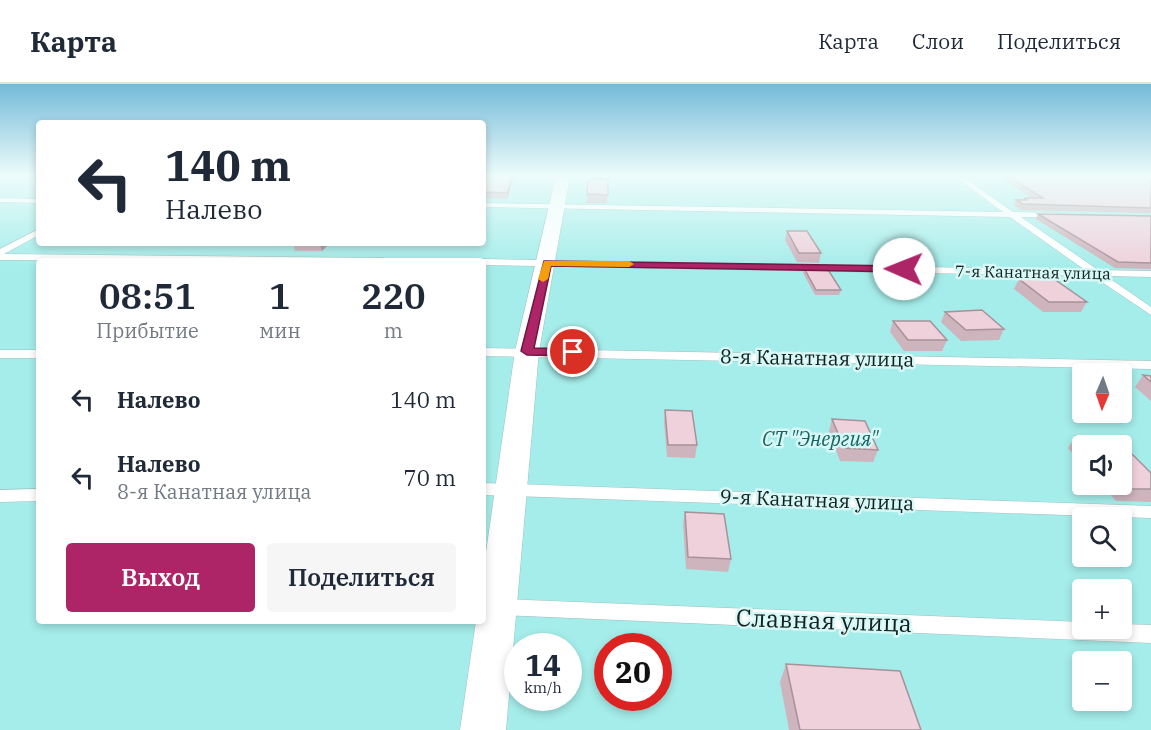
<!DOCTYPE html>
<html lang="ru">
<head>
<meta charset="utf-8">
<style>
  :root { --surface:#fff; --page:#f6f6f7; --text:#1f2937; --muted:#747a83; --line:#e0e1e3; --accent:#ad2467 }
  body { margin:0; font-family:"IBM Plex Serif",serif; background:var(--page); color:var(--text); height:100vh; display:flex; flex-direction:column; font-size:22px; white-space:nowrap }
  * { box-sizing:border-box; margin:0 }
  p { font-size:20px; color:var(--muted) }
  .icon { flex:none; width:33px; height:33px; fill:none; stroke:currentColor; stroke-width:2; stroke-linecap:round; stroke-linejoin:round }
  .map { position:relative; flex:1; overflow:hidden }
  .panel { position:absolute; left:36px; top:174px; width:450px; height:366px; display:flex; flex-direction:column; background:var(--surface); border-radius:6px; box-shadow:0 3px 9px #0003 }
  .panel>* { flex:none }
  .banner { position:absolute; left:36px; top:36px; width:450px; height:126px; border-radius:6px; box-shadow:0 3px 9px #0003; background:#fff; color:var(--text); overflow:hidden }
  .needle { width:39px; rotate:182deg }
  .fabs { position:absolute; left:1072px; top:279px; display:grid; gap:12px }
  .fabs a { display:grid; place-items:center; width:60px; height:60px; border-radius:6px; background:var(--surface); box-shadow:0 3px 9px #0003; font-size:30px }
  .speed { position:absolute; left:504px; top:549px; display:flex; gap:12px; font-size:30px; font-weight:700; text-align:center }
  .speed>* { display:grid; place-content:center; width:78px; height:78px; border-radius:50%; background:var(--surface); box-shadow:0 3px 9px #0003; line-height:1 }
  .speed small { font-size:15px; font-weight:400 }
  .speed .limit { border:9px solid #d22; background:#fff; color:#111 }
  .pin { position:absolute; display:grid; place-items:center; width:51px; height:51px; color:#fff; margin:-26px; border:3px solid #fff; border-radius:50%; box-shadow:0 2px 6px #0007 }
  .me { position:absolute; width:66px; margin:-33px; rotate:271deg; stroke-linejoin:round; filter:drop-shadow(0 0 4px #0008) }
  .turn { display:flex; align-items:center; gap:21px; height:126px; padding:0 30px; font-size:27px }
  .turn .icon { width:78px; height:78px; stroke-width:2.5 }
  .turn b { display:block; font-size:42px; line-height:51px }
  .eta { display:flex; justify-content:space-evenly; align-items:center; height:102px; text-align:center }
  .eta b { font-size:36px; font-weight:600; line-height:42px }
  .action { display:flex; gap:12px; margin-top:auto; padding:12px 30px }
  .action a { flex:1; height:69px; border-radius:6px; background:var(--accent); color:#fff; font-size:24px; font-weight:600; line-height:69px; text-align:center }
  .action a+a { background:var(--page); color:var(--text) }
  ul { padding:0; list-style:none }
  li { display:flex; align-items:center; gap:18px; height:78px; padding:0 30px }
  li div { flex:1 }
  li b { display:block; font-size:22px }
  li em { font-style:normal }
  header { display:flex; align-items:center; gap:36px; box-sizing:border-box; height:84px; padding:0 30px; background:var(--surface); border-bottom:2px solid var(--line) }
  header strong { font-size:28px }
  nav { display:flex; gap:33px; margin-inline-start:auto; font-size:21px }
  .map>svg:first-child { display:block }
  .green { fill:#a5edea; fill-rule:evenodd }
  .lines { fill:none; stroke-linecap:round; stroke-linejoin:round }
  .lane-casing { stroke:#a0c1bf; stroke-width:1 }
  .street-casing { stroke:#a0c1bf; stroke-width:1 }
  .lane { fill:#fff; fill-rule:evenodd }
  .street { fill:#fff; fill-rule:evenodd }
  .wall { fill:#ceb4bc }
  .shaded-wall { fill:#a79299 }
  .building { fill:#efd1db; stroke:#a79299; stroke-width:1.5 }
  .route { fill:#ad2467; stroke:#701743; stroke-width:1.5 }
  .slow { fill:#f59e0b }
  .labels { text-anchor:middle; stroke-width:5; stroke-linejoin:round; paint-order:stroke }
  .far-street-label { font-size:16px; fill:#13201f; stroke:#d6f8f6 }
  .street-label { font-size:20px; fill:#13201f; stroke:#d6f8f6 }
  .park-label { font-size:20px; font-style:italic; fill:#176462; stroke:#d6f8f6 }
  .near-street-label { font-size:24px; fill:#13201f; stroke:#d6f8f6 }
</style>
</head>
<body>
<header>
<strong>Карта</strong>
<nav><a>Карта</a><a>Слои</a><a>Поделиться</a></nav>
</header>
<div class="map">
<svg width="1151" height="646" viewBox="0 0 1151 646">
  <rect width="100%" height="100%" fill="#d6f8f6"/>
  <!-- green -->
  <path class="green" d="M0,92H39V159H483V92H1151V646H0ZM39,177H483V537H39ZM1083,290H1122V328H1083ZM1083,362H1122V400H1083ZM1083,434H1122V472H1083ZM1083,506H1122V544H1083ZM518,562H568V614H518ZM608,562H658V614H608ZM1083,578H1122V616H1083Z"/>
  <g class="lines">
    <defs>
      <g id="lane">
        <polygon points="954,92 962,92 1013,128 1057,129 1058,131 1054,133 1021,133 1098,186 1151,187 1151,193 1106,192 1151,223 1151,231 1093,192 483,181 483,177 479,177 483,175 1085,186 1010,133 483,123 483,119 1003,128"/>
        <polygon points="0,114 39,115 39,119 0,118"/>
        <polygon points="39,145 39,151 4,170 384,174 389,177 0,176 0,165"/>
        <polygon points="483,264 1151,277 1151,285 483,272"/>
        <rect x="0" y="266" width="39" height="8"/>
        <polygon points="483,399 1151,422 1151,434 483,411"/>
        <polygon points="39,405 39,417 0,418 0,406"/>
        <polygon points="500,515 1083,538 1083,544 1122,544 1122,540 1151,541 1151,559 500,531 493,529 490,523 493,517"/>
      </g>
      <polygon id="street" points="556,92 570,92 539,267 506,646 460,646 476,537 483,537 483,489 515,267"/>
    </defs>
    <!-- lane casing -->
    <use href="#lane" class="lane-casing"/>
    <!-- street casing -->
    <use href="#street" class="street-casing"/>
    <!-- lane -->
    <use href="#lane" class="lane"/>
    <!-- street -->
    <use href="#street" class="street"/>
  </g>
  <!-- wall -->
  <g class="wall">
    <polygon points="488,92 514,92 507,115 483,114 483,102"/>
    <polygon points="1005,92 1151,92 1151,129 1021,126 1014,121 1016,116 1023,116 1024,114 1032,114 1004,96"/>
    <polygon points="608,95 607,119 587,119 587,110"/>
    <polygon points="1038,130 1151,132 1151,185 1115,184 1036,135"/>
    <polygon points="787,147 821,169 819,179 797,178 785,156"/>
    <polygon points="293,159 330,159 322,167 295,167"/>
    <polygon points="804,184 841,206 839,211 815,211 803,189"/>
    <polygon points="1019,195 1087,218 1081,228 1043,228 1014,205"/>
    <polygon points="945,228 1004,245 999,256 961,257 941,238"/>
    <polygon points="893,237 947,256 942,267 904,267 890,248"/>
    <polygon points="1143,291 1151,292 1151,317 1135,303"/>
    <polygon points="665,326 697,361 695,374 667,373 664,338"/>
    <polygon points="832,335 878,366 873,378 840,377 829,347"/>
    <polygon points="1076,352 1115,353 1151,389 1151,418 1116,417 1101,400 1122,400 1122,362 1083,362 1083,381 1068,364"/>
    <polygon points="685,428 731,475 728,488 686,485 683,440"/>
    <polygon points="786,580 921,646 789,646 780,598"/>
  </g>
  <!-- shaded-wall -->
  <g class="shaded-wall">
    <polygon points="512,92 514,92 507,115 507,109"/>
    <polygon points="321,159 330,159 322,167 320,160"/>
  </g>
  <!-- building -->
  <g class="building">
    <polygon points="488,92 512,92 507,109 483,108 483,102"/>
    <polygon points="1008,92 1151,92 1151,124 1023,120 1016,116 1028,116 1024,114 1043,114"/>
    <polygon points="588,95 608,95 608,111 587,110"/>
    <polygon points="1038,130 1151,132 1151,179 1118,178"/>
    <polygon points="787,147 807,147 821,169 799,169"/>
    <polygon points="293,159 321,159 320,160"/>
    <polygon points="804,184 827,184 841,206 816,206"/>
    <polygon points="1019,195 1054,195 1087,218 1049,218"/>
    <polygon points="982,226 1004,245 966,246 945,228"/>
    <polygon points="893,237 930,237 947,256 908,256"/>
    <polygon points="1143,291 1151,292 1151,298"/>
    <polygon points="665,326 692,327 697,361 668,361"/>
    <polygon points="832,335 865,337 878,366 844,364"/>
    <polygon points="1076,352 1115,353 1151,389 1151,405 1125,405 1121,400 1122,362 1085,362"/>
    <polygon points="685,428 724,430 731,475 688,473"/>
    <polygon points="786,580 900,587 921,646 800,646"/>
  </g>
  <!-- sky -->
  <linearGradient id="sky" x2="0" y2="1"><stop stop-color="#74bad8"/><stop offset="0.5" stop-color="#edfcfb"/><stop offset="1" stop-color="#edfcfb" stop-opacity="0"/></linearGradient>
  <rect width="1151" height="183" fill="url(#sky)"/>
  <!-- route -->
  <polygon class="route" points="544,177 904,182 909,185 904,188 551,182 534,264 573,265 579,268 573,272 527,271 521,267"/>
  <!-- slow -->
  <polygon class="slow" points="544,177 629,177 634,180 629,183 551,182 548,195 543,198 538,195"/>
  <g class="labels">
    <!-- far-street labels -->
    <g class="far-street-label">
      <text transform="translate(1033 188) rotate(1)" y="6">7-я Канатная улица</text>
    </g>
    <!-- street labels -->
    <g class="street-label">
      <text transform="translate(817 274) rotate(1)" y="7">8-я Канатная улица</text>
      <text transform="translate(817 416) rotate(2)" y="7">9-я Канатная улица</text>
    </g>
    <!-- park labels -->
    <g class="park-label">
      <text x="820" y="362">СТ "Энергия"</text>
    </g>
    <!-- near-street labels -->
    <g class="near-street-label">
      <text transform="translate(824 537) rotate(2)" y="8">Славная улица</text>
    </g>
  </g>
</svg>
<div class="fabs">
<a><svg class="needle" viewBox="-14 -14 28 28"><path d="M0-13l5 13h-10z" fill="#e53935"/><path d="M0 13l5-13h-10z" fill="#747a83"/></svg></a>
<a><svg class="icon" aria-label="sound" viewBox="0 0 24 24"><path d="M4 9h4l5-4v14l-5-4H4zM17 9q2 3 0 6"/></svg></a>
<a><svg class="icon" aria-label="search" viewBox="0 0 24 24"><circle cx="10" cy="10" r="6"/><path d="M15 15l6 6"/></svg></a>
<a>+</a>
<a>−</a>
</div>
<div class="speed"><div>14<small>km/h</small></div><div class="limit">20</div></div>
<div class="pin" style="left:573px;top:268px;background:#d93025"><svg class="icon" aria-label="arrive" viewBox="0 0 24 24"><path d="M6 21V4h12l-3 4 3 4H6"/></svg></div>
<svg class="me" style="left:904px;top:185px" viewBox="-20 -20 40 40"><circle r="19" fill="#fff"/><path d="M0-13L10 11 0 6-10 11z" fill="#ad2467"/></svg>
<div class="banner">
<div class="turn"><svg class="icon" aria-label="left" viewBox="0 0 24 24"><path d="M17 20v-9H6M10 6l-5 5 5 5"/></svg><div><b>140 m</b>Налево</div></div>
</div>
<section class="panel">
<div class="eta">
<div><b>08:51</b><p>Прибытие</p></div>
<div><b>1</b><p>мин</p></div>
<div><b>220</b><p>m</p></div>
</div>
<ul>
<li><svg class="icon" aria-label="left" viewBox="0 0 24 24"><path d="M17 20v-9H6M10 6l-5 5 5 5"/></svg><div><b>Налево</b></div><em>140 m</em></li>
<li><svg class="icon" aria-label="left" viewBox="0 0 24 24"><path d="M17 20v-9H6M10 6l-5 5 5 5"/></svg><div><b>Налево</b><p>8-я Канатная улица</p></div><em>70 m</em></li>
</ul>
<div class="action"><a>Выход</a><a>Поделиться</a></div>
</section>
</div>
</body>
</html>
